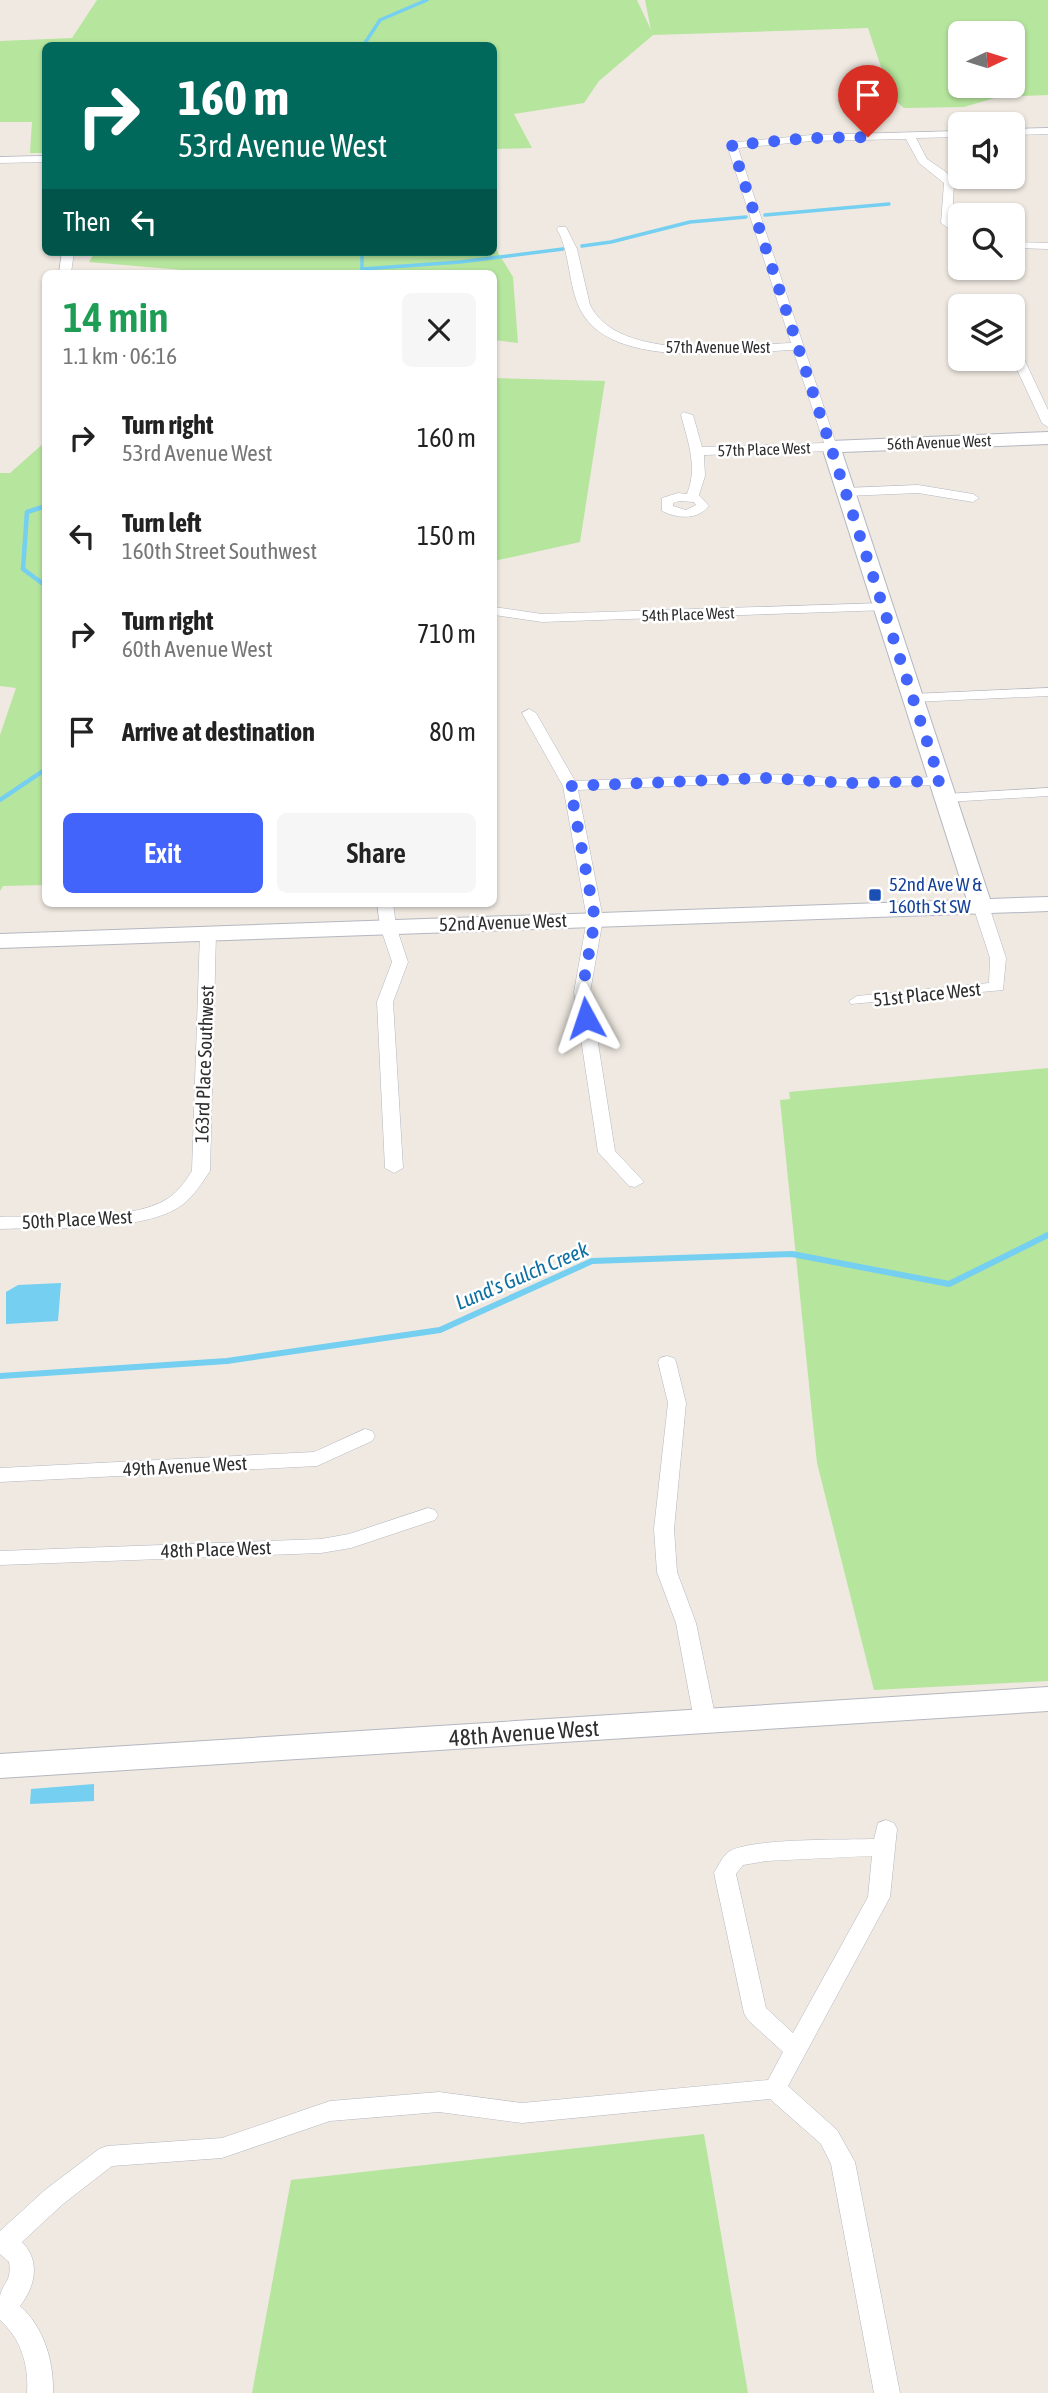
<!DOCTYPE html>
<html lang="en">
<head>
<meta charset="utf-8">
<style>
  :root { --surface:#fff; --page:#f6f6f6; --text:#222; --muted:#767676; --accent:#4264fb }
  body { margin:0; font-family:"Asap Condensed",sans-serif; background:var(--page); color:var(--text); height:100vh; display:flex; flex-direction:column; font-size:26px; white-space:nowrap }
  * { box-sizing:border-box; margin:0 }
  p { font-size:23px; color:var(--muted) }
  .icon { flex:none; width:38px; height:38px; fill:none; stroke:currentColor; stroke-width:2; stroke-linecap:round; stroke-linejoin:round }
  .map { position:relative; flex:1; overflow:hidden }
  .drawer { position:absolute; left:42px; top:270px; width:455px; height:637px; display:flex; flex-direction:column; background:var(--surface); border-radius:10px; box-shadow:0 2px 5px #0004 }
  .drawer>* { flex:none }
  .guide { position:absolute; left:42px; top:42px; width:455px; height:214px; border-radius:10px; box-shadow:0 2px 5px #0004; background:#00695c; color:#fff; overflow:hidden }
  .needle { width:46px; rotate:86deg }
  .tools { position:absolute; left:948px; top:21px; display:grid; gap:14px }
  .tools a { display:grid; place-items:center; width:77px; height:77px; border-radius:10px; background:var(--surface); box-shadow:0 2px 5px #0004; font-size:35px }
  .pin { position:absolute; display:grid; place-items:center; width:60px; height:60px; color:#fff; margin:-72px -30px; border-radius:50% 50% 50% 0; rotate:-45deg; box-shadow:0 0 7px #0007 }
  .pin .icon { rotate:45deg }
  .me { position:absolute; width:77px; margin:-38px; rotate:355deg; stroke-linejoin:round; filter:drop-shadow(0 0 5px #0008) }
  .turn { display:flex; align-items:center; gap:24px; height:147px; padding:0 21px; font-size:32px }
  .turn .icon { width:91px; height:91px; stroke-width:2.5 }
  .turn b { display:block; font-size:49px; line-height:60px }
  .then { display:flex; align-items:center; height:66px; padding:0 21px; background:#0003; gap:14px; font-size:26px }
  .round { display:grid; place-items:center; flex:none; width:74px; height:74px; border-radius:10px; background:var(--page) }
  .headline { display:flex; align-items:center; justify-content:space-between; height:119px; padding:0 21px }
  h1 { font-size:42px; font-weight:600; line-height:52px; color:#1e9e55 }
  .action { display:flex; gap:14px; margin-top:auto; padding:14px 21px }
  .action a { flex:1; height:80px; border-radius:10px; background:var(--accent); color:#fff; font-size:28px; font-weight:600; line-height:80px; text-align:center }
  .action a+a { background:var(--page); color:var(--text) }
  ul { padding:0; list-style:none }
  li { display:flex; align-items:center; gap:21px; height:98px; padding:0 21px }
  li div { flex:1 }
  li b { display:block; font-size:26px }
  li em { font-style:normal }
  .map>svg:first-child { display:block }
  .green { fill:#b6e59e; fill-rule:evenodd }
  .water { fill:#75cff0 }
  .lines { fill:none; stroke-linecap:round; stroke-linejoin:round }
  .stream-far2 { stroke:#75cff0; stroke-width:3.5 }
  .stream-far1 { stroke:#75cff0; stroke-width:4.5 }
  .stream { stroke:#75cff0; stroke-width:6 }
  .street-casing { stroke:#b4b7c1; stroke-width:1 }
  .secondary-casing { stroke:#b4b7c1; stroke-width:2 }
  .street { fill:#fff; fill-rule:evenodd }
  .secondary { fill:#fff; fill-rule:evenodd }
  .route { stroke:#4264fb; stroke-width:12; stroke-dasharray:0 21.6 }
  .transit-dot { fill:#1a4fb4; stroke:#fff; stroke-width:2.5 }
  .labels { text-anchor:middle; stroke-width:5; stroke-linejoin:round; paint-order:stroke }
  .far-street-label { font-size:16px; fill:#2e2e2e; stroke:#fff }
  .transit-label { font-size:19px; fill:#164399; stroke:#fff; text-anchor:start }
  .street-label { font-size:19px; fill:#2e2e2e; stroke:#fff }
  .water-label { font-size:21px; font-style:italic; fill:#0d6fa3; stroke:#fff }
  .near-street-label { font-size:23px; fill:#2e2e2e; stroke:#fff }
</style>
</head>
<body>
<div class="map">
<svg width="1048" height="2393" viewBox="0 0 1048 2393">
  <rect width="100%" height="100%" fill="#efe9e1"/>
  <!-- green -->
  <g class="green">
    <path d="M97,0H637L651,30L645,0H1048V95L998,97L964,107L904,108L891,97L868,28L653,35L599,81L584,103L514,114L532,148L494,149V46H46L45,153H30L32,122H0V41L72,38ZM1013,33V86H961V33Z"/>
    <polygon points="494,246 513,277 518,343 494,340 494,273 178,273 182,270 89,262 95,252 494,252"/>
    <polygon points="494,378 605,381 580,542 494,561"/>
    <polygon points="45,442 45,885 3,886 0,891 0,735 16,688 0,686 0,473 10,473"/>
    <polygon points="1048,1068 1048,1681 874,1690 817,1463 780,1100 790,1099 789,1092"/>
    <polygon points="704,2134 748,2393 252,2393 291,2180"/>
  </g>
  <!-- water -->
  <g class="water">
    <polygon points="61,1283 58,1321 6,1324 6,1292 18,1285"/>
    <polygon points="94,1784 94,1801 30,1804 31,1789"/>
  </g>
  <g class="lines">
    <!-- stream-far2 -->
    <g class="stream-far2">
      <polyline points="363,46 380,20 427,0"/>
      <polyline points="765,215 889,204"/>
      <polyline points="582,246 611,242 690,222 746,217"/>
      <polyline points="362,252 362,271"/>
      <polyline points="362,269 460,262 563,249"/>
    </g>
    <!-- stream-far1 -->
    <g class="stream-far1">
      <polyline points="46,506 27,512 23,569 46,586"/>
      <polyline points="0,800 46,769"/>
    </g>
    <!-- stream -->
    <polyline class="stream" points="0,1376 227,1361 440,1330 592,1261 792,1254 949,1284 1048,1235"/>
    <defs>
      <g id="street">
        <polygon points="1048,128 1048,134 1013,135 1013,129"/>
        <path d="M961,131V137L916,138L927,159L946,172L954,183L952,222L961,229V237L941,223L944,183L919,163L906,139L811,141L738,148L837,447L831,451L704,455L705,476L699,495L709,506C697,520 679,519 662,511V498L678,493L687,494C698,467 688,442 681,415L683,412L693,415L702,447L824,443L793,350C738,352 619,369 584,316C567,290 572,256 557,229L558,227H566L577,249L590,305C619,363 737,345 791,343L727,145L728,143L811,135ZM679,501L694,502L696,505L686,510L673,506V503Z"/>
        <polygon points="46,156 46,162 0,163 0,157"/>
        <polygon points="1013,242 1048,243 1048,249 1013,248"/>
        <polygon points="62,252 74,252 71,273 59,273"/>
        <polygon points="986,297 994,297 1000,306 988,306 984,299"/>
        <polygon points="1013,345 1019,348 1048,410 1048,427 1042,423 1012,359"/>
        <polygon points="918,485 973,494 979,498 973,502 918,493 846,496 840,492 846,488"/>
        <polygon points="883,603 890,607 888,610 542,622 494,615 494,607 542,614"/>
        <polygon points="1048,688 1048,696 913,702 906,698 913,694"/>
        <polygon points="529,709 536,713 575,781 765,774 849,779 940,777 947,781 940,785 849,787 765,782 578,790 603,919 590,992 615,1151 644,1182 635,1187 629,1186 598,1152 574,992 587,919 563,786 522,713"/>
        <polygon points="1048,788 1048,796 946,802 939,798 946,794"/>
        <polygon points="981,901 989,906 1006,958 1003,990 851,1004 849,1001 857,996 989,983 990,958 973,906"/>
        <polygon points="377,903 393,903 396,926 408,962 393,1002 403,1168 394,1173 385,1168 377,1002 392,962 380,926"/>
        <path d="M208,928L216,933L210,1171C202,1183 194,1196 182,1205C145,1233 47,1227 0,1229V1217C43,1216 131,1222 167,1199C178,1192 185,1182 192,1171L200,933Z"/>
        <polygon points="667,1356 674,1358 676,1362 686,1403 674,1529 677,1572 696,1623 716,1720 712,1726 705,1728 698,1726 694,1720 676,1623 657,1572 654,1529 668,1403 658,1362 660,1358"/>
        <polygon points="365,1429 372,1431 375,1436 372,1441 317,1466 0,1482 0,1468 314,1452"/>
        <polygon points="428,1508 435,1510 438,1515 435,1520 351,1548 321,1553 0,1565 0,1551 321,1539 349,1534"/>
        <path d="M886,1820L894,1823L897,1829L890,1897L788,2086L837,2130L855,2162L900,2393H874L831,2164L821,2144L770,2099L522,2123L439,2112L330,2121L222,2158L112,2166L63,2204L22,2242C41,2261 35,2287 20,2306C44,2327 54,2362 53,2393H27C29,2365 21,2339 0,2320C0,2312 0,2303 0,2296C3,2281 12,2283 9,2262L0,2254V2231L45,2190L99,2149L107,2146L222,2138L330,2101L439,2092L522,2103L768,2080L783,2052L748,2020L744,2013L714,1873C718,1866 723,1855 730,1851C754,1838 843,1840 874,1839L878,1823ZM872,1856L868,1897L793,2033L766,2008L736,1874L743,1865L767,1861Z"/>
      </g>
      <g id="secondary">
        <polygon points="1048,432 1048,444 842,452 990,899 1048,897 1048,911 0,948 0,934 967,900 822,447 831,441"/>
        <polygon points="1048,1687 1048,1711 0,1778 0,1754"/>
      </g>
    </defs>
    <!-- street casing -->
    <use href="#street" class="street-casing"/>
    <!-- secondary casing -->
    <use href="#secondary" class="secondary-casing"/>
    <!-- street -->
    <use href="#street" class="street"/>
    <!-- secondary -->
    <use href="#secondary" class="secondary"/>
  </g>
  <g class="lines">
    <!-- route -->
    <polyline class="route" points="586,1018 582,992 595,919 570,786 765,778 849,783 940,781 732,145 811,138 868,137"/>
  </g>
  <!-- markers -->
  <rect class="transit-dot" x="868" y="888" width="14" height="14" rx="3.5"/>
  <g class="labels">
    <!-- far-street labels -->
    <g class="far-street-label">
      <text x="718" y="353">57th Avenue West</text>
      <text transform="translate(939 442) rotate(-2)" y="6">56th Avenue West</text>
      <text transform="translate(764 449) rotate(-2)" y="6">57th Place West</text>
      <text transform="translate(688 614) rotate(-2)" y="6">54th Place West</text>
    </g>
    <!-- transit labels -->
    <g class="transit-label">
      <text x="889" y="891">52nd Ave W &amp;<tspan x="889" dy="22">160th St SW</tspan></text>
    </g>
    <!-- street labels -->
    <g class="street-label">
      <text transform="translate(503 922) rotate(-2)" y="7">52nd Avenue West</text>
      <text transform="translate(927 994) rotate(-6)" y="7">51st Place West</text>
      <text transform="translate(204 1064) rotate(-88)" y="7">163rd Place Southwest</text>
      <text transform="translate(77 1219) rotate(-3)" y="7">50th Place West</text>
      <text transform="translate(185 1466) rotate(-3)" y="7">49th Avenue West</text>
      <text transform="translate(216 1549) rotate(-2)" y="7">48th Place West</text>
    </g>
    <!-- water labels -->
    <g class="water-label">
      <text transform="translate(522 1276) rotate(-23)" y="7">Lund's Gulch Creek</text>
    </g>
    <!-- near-street labels -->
    <g class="near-street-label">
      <text transform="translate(524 1733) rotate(-4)" y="8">48th Avenue West</text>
    </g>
  </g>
</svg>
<div class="tools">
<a><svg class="needle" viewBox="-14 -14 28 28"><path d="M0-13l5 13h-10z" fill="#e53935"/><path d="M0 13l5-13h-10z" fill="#767676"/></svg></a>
<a><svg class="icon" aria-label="sound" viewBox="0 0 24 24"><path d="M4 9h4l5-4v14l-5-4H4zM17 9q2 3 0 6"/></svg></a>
<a><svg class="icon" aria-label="search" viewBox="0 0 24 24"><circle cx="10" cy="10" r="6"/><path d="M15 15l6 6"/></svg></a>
<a><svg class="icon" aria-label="layers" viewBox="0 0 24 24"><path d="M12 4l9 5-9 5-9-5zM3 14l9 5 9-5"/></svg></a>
</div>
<div class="pin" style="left:868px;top:137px;background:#d93025"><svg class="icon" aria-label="arrive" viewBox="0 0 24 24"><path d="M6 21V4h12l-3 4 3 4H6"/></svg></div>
<svg class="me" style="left:586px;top:1018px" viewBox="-20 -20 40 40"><path d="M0-17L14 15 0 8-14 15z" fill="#4264fb" stroke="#fff" stroke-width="4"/></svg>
<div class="guide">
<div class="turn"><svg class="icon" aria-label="right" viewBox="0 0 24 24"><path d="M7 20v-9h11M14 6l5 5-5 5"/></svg><div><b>160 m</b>53rd Avenue West</div></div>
<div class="then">Then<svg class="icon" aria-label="left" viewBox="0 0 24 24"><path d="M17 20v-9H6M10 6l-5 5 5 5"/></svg></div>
</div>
<section class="drawer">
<div class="headline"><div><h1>14 min</h1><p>1.1 km · 06:16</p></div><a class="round"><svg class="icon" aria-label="close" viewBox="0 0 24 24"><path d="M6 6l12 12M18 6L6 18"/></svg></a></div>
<ul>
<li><svg class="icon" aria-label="right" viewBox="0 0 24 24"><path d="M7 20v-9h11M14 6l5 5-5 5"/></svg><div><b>Turn right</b><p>53rd Avenue West</p></div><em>160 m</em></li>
<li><svg class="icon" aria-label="left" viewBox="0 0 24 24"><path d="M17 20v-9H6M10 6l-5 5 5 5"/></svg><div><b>Turn left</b><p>160th Street Southwest</p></div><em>150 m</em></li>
<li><svg class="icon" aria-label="right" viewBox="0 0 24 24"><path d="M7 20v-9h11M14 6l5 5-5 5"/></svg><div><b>Turn right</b><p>60th Avenue West</p></div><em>710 m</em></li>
<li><svg class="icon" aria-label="arrive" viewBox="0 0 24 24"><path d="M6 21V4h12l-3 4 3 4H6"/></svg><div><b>Arrive at destination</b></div><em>80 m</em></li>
</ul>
<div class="action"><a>Exit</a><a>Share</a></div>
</section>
</div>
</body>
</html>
